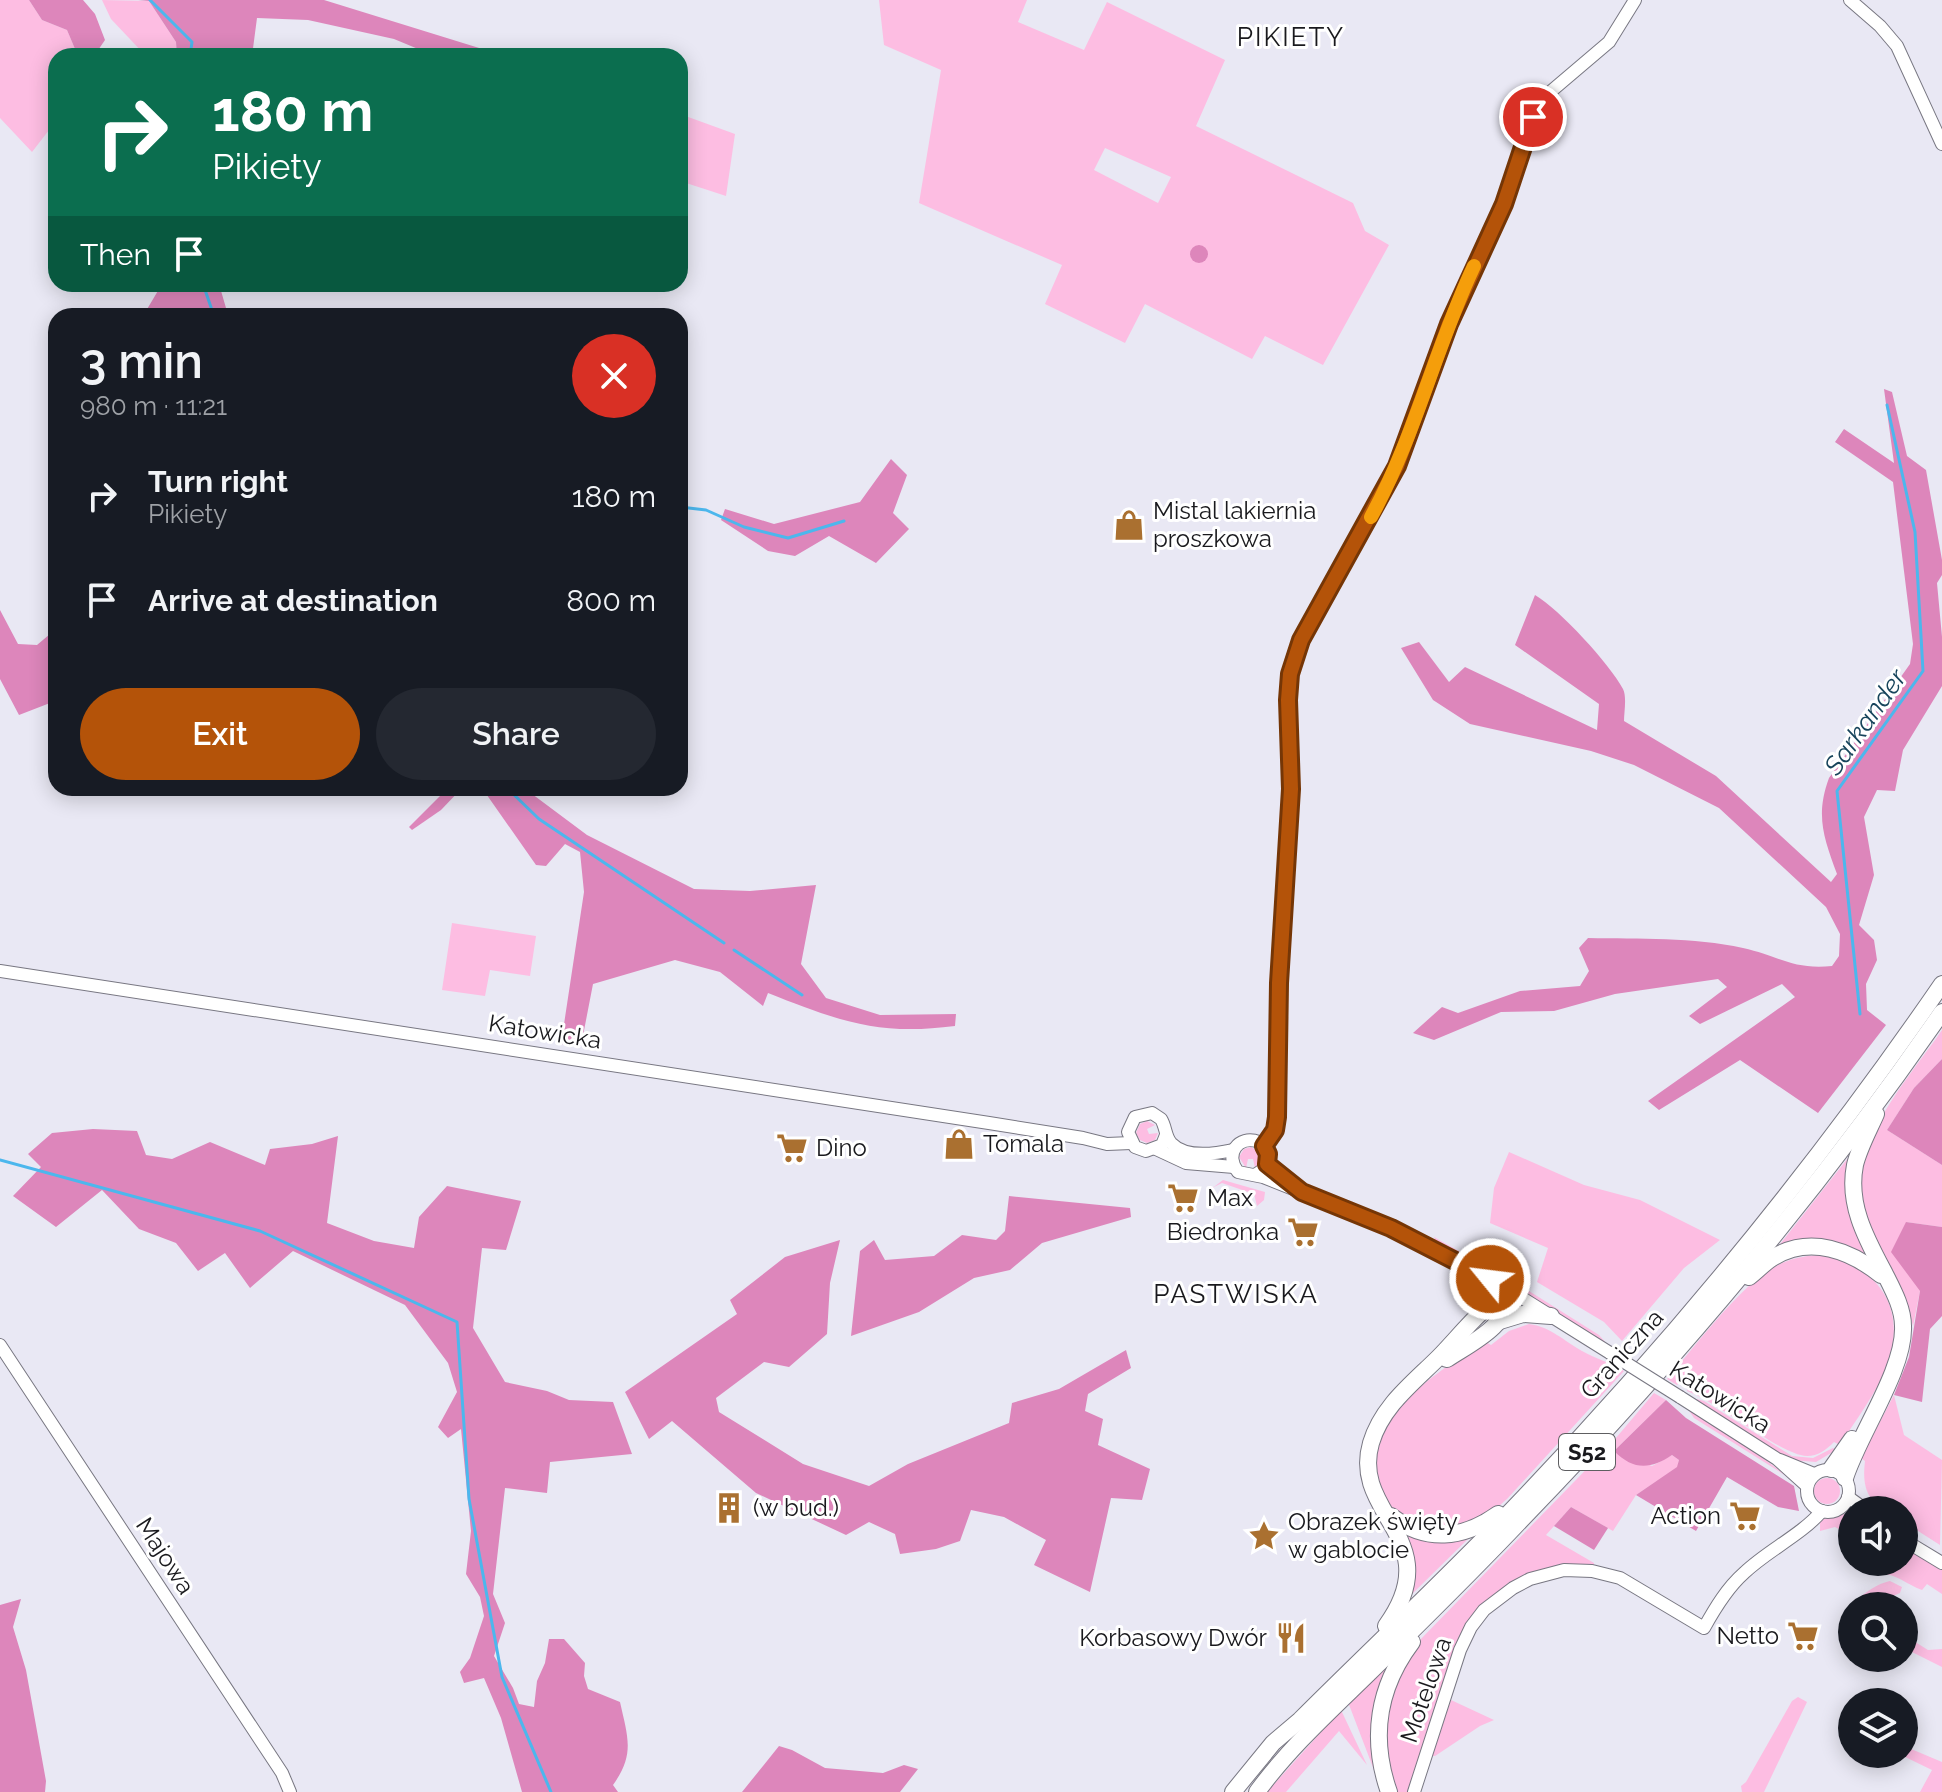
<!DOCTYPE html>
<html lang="en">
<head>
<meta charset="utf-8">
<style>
  :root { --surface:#171b24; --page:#242831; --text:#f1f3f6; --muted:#9ea1a6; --accent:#b45309 }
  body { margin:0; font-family:Raleway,sans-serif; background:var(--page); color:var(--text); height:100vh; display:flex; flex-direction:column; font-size:30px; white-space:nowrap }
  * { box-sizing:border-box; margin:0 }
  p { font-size:26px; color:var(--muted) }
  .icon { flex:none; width:44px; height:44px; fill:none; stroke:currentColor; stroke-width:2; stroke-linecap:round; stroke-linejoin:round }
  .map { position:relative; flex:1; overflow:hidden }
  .drawer { position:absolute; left:48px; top:308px; width:640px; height:488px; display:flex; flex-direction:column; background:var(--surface); border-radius:24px; box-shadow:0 4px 20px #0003 }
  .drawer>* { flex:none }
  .top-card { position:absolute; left:48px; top:48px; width:640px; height:244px; border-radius:24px; box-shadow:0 4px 20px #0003; background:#0b6e4f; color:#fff; overflow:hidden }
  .buttons { position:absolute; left:1838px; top:1496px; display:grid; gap:16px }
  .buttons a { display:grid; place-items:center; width:80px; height:80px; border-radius:50%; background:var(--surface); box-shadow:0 4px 20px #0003; font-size:40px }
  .pin { position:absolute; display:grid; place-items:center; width:68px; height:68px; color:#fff; margin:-34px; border:4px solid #fff; border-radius:50%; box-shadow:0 2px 8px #0007 }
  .me { position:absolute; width:88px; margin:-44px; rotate:299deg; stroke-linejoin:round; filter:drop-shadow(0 0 6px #0008) }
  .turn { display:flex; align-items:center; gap:28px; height:168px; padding:0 32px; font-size:36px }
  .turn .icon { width:104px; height:104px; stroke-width:2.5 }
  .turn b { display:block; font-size:56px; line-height:68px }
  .then { display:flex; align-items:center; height:76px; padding:0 32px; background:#0003; gap:16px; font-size:30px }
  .round { display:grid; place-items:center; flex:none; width:84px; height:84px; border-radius:42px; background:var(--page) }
  .summary { display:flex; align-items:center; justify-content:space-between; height:136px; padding:0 32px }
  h1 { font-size:48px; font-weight:600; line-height:60px }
  .button { display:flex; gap:16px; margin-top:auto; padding:16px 32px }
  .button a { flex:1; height:92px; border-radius:48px; background:var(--accent); color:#fff; font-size:32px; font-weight:600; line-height:92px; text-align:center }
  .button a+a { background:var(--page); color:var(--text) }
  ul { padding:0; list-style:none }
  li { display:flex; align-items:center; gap:24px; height:104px; padding:0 32px }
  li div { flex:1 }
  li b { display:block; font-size:30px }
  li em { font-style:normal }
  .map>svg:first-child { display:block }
  .green { fill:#fdbde2; fill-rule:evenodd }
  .forest { fill:#dd86bb }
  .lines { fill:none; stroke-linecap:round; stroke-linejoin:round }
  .stream { stroke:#4cb7ed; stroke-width:3 }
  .secondary-casing { stroke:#787782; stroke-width:14 }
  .highway-casing { stroke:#787782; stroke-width:18 }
  .secondary { stroke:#fff; stroke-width:12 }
  .highway { stroke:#fff; stroke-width:16 }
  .secondary-bridge-casing { stroke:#787782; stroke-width:14; stroke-linecap:butt }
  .secondary-bridge { stroke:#fff; stroke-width:12 }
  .route-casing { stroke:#753606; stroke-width:20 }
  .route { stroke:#b45309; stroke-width:14 }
  .slow { stroke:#f59e0b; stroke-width:14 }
  .labels { text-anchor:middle; stroke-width:6; stroke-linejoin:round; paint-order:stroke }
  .shield { fill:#fff; stroke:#5e5e61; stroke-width:2 }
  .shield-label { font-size:22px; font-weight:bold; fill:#19191d }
  .poi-label { font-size:24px; fill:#19191d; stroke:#fff; text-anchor:start }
  .street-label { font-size:24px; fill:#19191d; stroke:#fff }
  .neighbourhood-label { font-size:26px; letter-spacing:2px; fill:#19191d; stroke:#fff }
  .water-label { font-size:26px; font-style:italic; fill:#17445b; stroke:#fff }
</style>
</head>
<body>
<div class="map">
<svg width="1942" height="1792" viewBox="0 0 1942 1792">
  <rect width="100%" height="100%" fill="#e9e8f4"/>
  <!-- green -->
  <g class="green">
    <polygon points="0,0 29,0 42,20 67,30 78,56 56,56 56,121 32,152 0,118"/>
    <polygon points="102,0 149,1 176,42 177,56 146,56 111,19"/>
    <path d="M879,0H1027L1018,22L1084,50L1107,2L1225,60L1196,126L1353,203L1365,231L1389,245L1323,365L1265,336L1252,359L1145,304L1125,343L1045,304L1062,265L919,203L941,70L884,45ZM1105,148L1171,177L1158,203L1094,170Z"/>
    <polygon points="680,114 735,134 726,196 680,181"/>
    <polygon points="452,923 536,936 530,976 490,970 485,996 442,990"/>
    <path d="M1942,1030V1059L1914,1088L1887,1130L1942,1165V1227L1906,1222L1920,1291L1913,1326C1904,1286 1879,1253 1865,1214C1841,1151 1908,1080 1942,1030Z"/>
    <polygon points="1147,1121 1155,1125 1147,1129 1149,1134 1158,1133 1155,1140 1147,1143 1140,1140 1136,1133 1140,1124"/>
    <polygon points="1251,1147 1259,1152 1260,1162 1255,1168 1253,1159 1248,1159 1246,1168 1239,1157 1244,1149"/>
    <polygon points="1509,1152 1584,1185 1640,1200 1720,1240 1684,1268 1622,1341 1604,1322 1537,1282 1548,1248 1490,1223 1494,1188"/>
    <polygon points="1852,1153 1872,1260 1855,1250 1773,1253"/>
    <polygon points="1223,1180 1265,1192 1264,1200 1257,1206 1254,1194 1222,1183 1214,1187 1213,1196 1211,1189"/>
    <polygon points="1434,1237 1529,1291 1599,1335 1607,1344 1494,1275 1437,1244"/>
    <path d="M1818,1255C1876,1263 1909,1307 1887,1365C1877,1393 1856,1419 1840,1445L1834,1442C1826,1450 1818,1456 1807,1456C1780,1455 1720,1403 1687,1391L1691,1381H1681L1677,1385L1667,1379C1694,1348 1741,1284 1776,1266C1789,1259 1803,1256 1818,1255Z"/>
    <path d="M1529,1324C1551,1327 1564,1341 1582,1351C1596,1359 1610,1362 1624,1371L1507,1499C1480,1524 1462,1525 1428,1531C1416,1523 1401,1517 1390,1507C1383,1500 1380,1489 1378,1480C1359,1417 1442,1371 1484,1341L1491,1345L1509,1331Z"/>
    <polygon points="1654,1393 1666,1400 1614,1451 1652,1466 1672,1455 1679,1460 1678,1467 1636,1495 1613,1531 1571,1507 1546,1535 1594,1563 1594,1567 1525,1576 1492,1596 1471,1618 1411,1792 1395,1792 1385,1759 1389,1699 1418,1642 1610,1445"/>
    <path d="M1894,1395L1904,1435L1942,1460L1940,1545L1904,1522V1510C1871,1510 1861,1493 1865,1461L1861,1458Z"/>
    <polygon points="1693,1398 1704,1401 1792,1456 1813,1458 1833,1448 1836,1450 1816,1462 1791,1460"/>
    <polygon points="1688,1409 1759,1455 1791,1479 1694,1418"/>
    <circle cx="1827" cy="1491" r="13"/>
    <polygon points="1844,1514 1852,1518 1852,1536 1835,1527 1820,1531 1820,1520"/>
    <polygon points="1401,1530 1471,1536 1409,1597"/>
    <path d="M1904,1547L1942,1570V1594L1927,1584L1922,1590C1905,1584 1895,1572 1877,1574L1892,1562H1904Z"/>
    <path d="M1890,1581L1902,1587L1900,1593L1881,1601L1878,1606H1852V1623L1849,1622L1847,1613C1854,1599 1875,1584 1890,1581Z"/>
    <polygon points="1904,1635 1928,1650 1942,1649 1942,1667 1904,1648"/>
    <polygon points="1395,1656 1381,1685 1382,1786 1377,1778 1348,1702"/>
    <polygon points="1798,1697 1807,1702 1764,1792 1742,1792 1741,1786 1746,1782 1792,1701"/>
    <polygon points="1451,1700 1494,1720 1480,1726 1435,1756 1432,1756"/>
    <polygon points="1341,1710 1367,1765 1339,1731 1286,1792 1267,1792"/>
    <polygon points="1904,1746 1942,1762 1942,1792 1920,1792 1932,1770 1899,1754 1904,1754"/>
  </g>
  <!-- forest -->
  <g class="forest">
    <polygon points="29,0 83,0 95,14 105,40 94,56 78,56 67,30 42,20"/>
    <polygon points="138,0 324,0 505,56 435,56 394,39 308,20 257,18 252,56 177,56 176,42 149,1"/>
    <circle cx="1199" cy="254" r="9"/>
    <polygon points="162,284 219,284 226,308 232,316 199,316 192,308 183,316 143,316"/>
    <path d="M1884,389L1892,392L1907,456L1926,470L1942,560V575L1937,583L1942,637V686L1903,750L1895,791L1877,790L1864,817L1874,875L1859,925L1874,940L1877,960L1866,984L1867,1010L1886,1025L1818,1113L1740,1060L1659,1110L1648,1101L1795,997L1782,984L1700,1024L1689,1016L1727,987L1718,979L1615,994L1554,1011L1501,1012L1434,1040L1413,1033L1442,1007L1458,1013L1520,991L1580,986L1589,971L1579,948L1588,938C1639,939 1693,937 1743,948C1779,956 1793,970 1832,966L1839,956L1840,934L1826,907L1719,808L1634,765L1591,751L1470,724L1433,700L1401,648L1419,642L1449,682L1465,667L1597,730L1599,704L1515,645L1535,595C1560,610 1609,663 1623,689C1627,697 1624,712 1624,721L1716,776L1831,882L1837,874C1824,838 1815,816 1829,778L1910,664L1913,644L1893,482L1835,442L1844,429L1894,463Z"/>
    <polygon points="891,459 907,475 893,513 909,529 876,563 829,536 795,556 768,551 721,520 725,509 774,524 860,502"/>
    <polygon points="0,610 18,644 37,645 56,629 56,713 50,703 19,715 0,679"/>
    <polygon points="448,788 462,788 441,810 412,830 409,827"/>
    <path d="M482,788H524L587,835L694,889L750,891L816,885L801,964L826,998L880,1015L956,1014L955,1026C878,1036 839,1021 768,993L763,1006L720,972L675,960L593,984L581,1046L561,1044L584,892L580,852L565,844L546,866L536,865Z"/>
    <polygon points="1942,1059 1942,1165 1887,1130 1914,1088"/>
    <path d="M93,1129L137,1131L146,1155L172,1159L210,1142L265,1165L270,1149L312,1144L338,1136L327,1223L374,1241L414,1248L419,1217L447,1186L521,1201L506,1250L482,1248L473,1328L505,1382L547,1391L569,1400L613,1402L632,1454L550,1462L547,1493L505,1488L493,1594L505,1623L494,1656L513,1688L519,1704L534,1707L537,1681L545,1663L549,1639H564L585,1663L584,1676L588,1689L620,1702C628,1738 635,1754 613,1785L618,1792H522L501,1718L484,1678L464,1683L460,1672L470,1658L484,1616L480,1597L466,1574L471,1531L461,1429L448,1438L438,1427L457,1392L448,1363L405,1305L293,1251L250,1288L225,1253L198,1271L176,1243L139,1229L102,1190L56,1227L13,1196L41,1167L28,1154L52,1133Z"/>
    <polygon points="1009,1196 1130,1208 1131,1217 1042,1243 1010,1270 974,1278 919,1312 851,1336 860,1251 874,1240 885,1260 934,1256 962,1235 996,1240 1005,1231"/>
    <polygon points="1906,1222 1942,1227 1942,1316 1930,1329 1922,1402 1894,1395 1909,1357 1920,1291 1891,1252"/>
    <polygon points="840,1240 830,1283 827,1334 789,1367 764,1362 716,1398 719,1412 803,1464 869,1486 908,1464 1009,1423 1012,1403 1059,1389 1126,1350 1131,1368 1088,1394 1085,1411 1103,1419 1098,1445 1150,1469 1142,1500 1111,1498 1090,1592 1034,1565 1046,1540 1004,1517 971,1510 960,1541 936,1549 900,1554 895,1534 869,1522 846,1535 756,1493 672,1421 649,1439 625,1392 737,1314 730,1300 785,1257"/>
    <path d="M1666,1400L1686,1418L1794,1486L1799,1511L1778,1507L1727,1477L1696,1531L1636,1495L1677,1467L1679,1460L1672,1455C1650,1470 1633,1470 1614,1451Z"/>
    <polygon points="1571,1507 1608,1528 1594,1550 1554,1526"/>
    <polygon points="21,1599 13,1627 26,1670 46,1781 45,1792 0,1792 0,1605"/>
    <polygon points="779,1746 792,1750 825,1768 883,1773 904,1765 918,1769 900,1792 742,1792"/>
  </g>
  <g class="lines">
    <!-- stream -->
    <g class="stream">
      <polyline points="150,0 192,42 190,56"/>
      <polyline points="203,284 214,316"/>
      <polyline points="680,507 706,510 744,527 788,538 844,521"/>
      <polyline points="507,788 539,819 724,943"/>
      <polyline points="734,950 802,995"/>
      <polyline points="1860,1014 1837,791 1923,671 1915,532 1887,405"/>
      <polyline points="0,1160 260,1231 457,1322 469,1499 502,1677 551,1792"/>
    </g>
    <defs>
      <g id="secondary">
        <polyline points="1850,0 1880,26 1897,46 1942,144"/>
        <polyline points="0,971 989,1123 1083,1138 1107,1144 1131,1143"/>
        <path d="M1166,1135L1162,1145L1146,1151L1135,1147L1128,1132L1135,1117L1152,1113L1161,1119C1166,1127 1165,1136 1171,1143C1185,1158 1215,1154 1233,1150"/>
        <path d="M1264,1146L1275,1130L1277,1117C1278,1052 1278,988 1282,923C1284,879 1290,834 1291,790C1293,735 1280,693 1301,640L1397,466L1449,324L1504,204L1533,117L1549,93L1609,42L1635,0"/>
        <polyline points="1156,1149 1186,1163 1234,1167"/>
        <path d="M1255,1175L1264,1169L1268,1154L1259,1142C1238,1134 1224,1155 1238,1172L1263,1177L1391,1228L1431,1246L1511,1291L1610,1353"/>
        <polyline points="0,1345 282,1773 290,1792"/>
        <polyline points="1680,1397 1777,1459 1807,1486"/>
        <polyline points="1780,1460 1814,1474"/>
        <circle cx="1828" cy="1491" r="21"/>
        <polyline points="1848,1497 1866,1510"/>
        <polyline points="1904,1540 1942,1563"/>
        <path d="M1414,1792L1460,1650L1471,1627L1484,1610L1513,1588L1530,1579L1564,1570L1592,1571L1620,1578L1704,1628C1715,1608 1727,1588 1744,1573C1768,1550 1800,1536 1822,1511"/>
      </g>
      <g id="highway">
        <path d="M1469,1267C1481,1284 1485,1294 1478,1314"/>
        <path d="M1749,1277C1757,1271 1765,1262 1774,1257C1811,1235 1851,1251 1881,1275"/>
        <polyline points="1500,1321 1523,1314 1551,1316"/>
        <path d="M1447,1359C1473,1342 1509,1326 1511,1291"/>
        <polyline points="1831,1469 1852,1439"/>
        <path d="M1845,1478C1859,1434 1905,1369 1903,1326C1903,1308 1893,1290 1885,1274C1867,1240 1847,1205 1855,1165C1859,1148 1869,1130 1876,1114"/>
        <path d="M1391,1516C1426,1543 1463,1539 1498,1514"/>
        <path d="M1386,1626C1449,1539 1350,1515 1371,1443C1382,1406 1413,1383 1439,1357C1459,1337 1485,1302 1511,1291"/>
        <path d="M1233,1792L1273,1743L1300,1720C1377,1643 1457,1569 1531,1490C1681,1332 1819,1163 1942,984"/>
        <path d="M1257,1792C1289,1748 1330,1711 1369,1673C1421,1622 1472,1572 1522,1519C1675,1361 1817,1193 1942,1012"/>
        <path d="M1389,1792C1370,1738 1378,1687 1412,1642"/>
      </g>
    </defs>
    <!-- secondary casing -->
    <use href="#secondary" class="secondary-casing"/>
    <!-- highway casing -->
    <use href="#highway" class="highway-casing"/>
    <!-- secondary -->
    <use href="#secondary" class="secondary"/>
    <!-- highway -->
    <use href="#highway" class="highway"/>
    <defs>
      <polyline id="secondary-bridge" points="1610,1353 1680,1397"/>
    </defs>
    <!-- secondary-bridge casing -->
    <use href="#secondary-bridge" class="secondary-bridge-casing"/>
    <!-- secondary-bridge -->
    <use href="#secondary-bridge" class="secondary-bridge"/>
  </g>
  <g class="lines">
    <defs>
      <polyline id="route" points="1490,1279 1391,1228 1302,1192 1267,1164 1268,1154 1264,1146 1275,1130 1277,1117 1279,983 1291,789 1288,700 1290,674 1301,640 1397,466 1449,324 1504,204 1533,117"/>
    </defs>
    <!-- route casing -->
    <use href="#route" class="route-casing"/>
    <!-- route -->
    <use href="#route" class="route"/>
    <!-- slow -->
    <path class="slow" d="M1371,517C1415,437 1435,348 1474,266"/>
  </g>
  <!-- icons -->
  <defs>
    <symbol id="shop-bare" viewBox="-9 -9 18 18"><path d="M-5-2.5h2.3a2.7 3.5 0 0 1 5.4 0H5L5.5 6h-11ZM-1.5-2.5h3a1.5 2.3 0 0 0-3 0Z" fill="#aa7030" stroke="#fff" stroke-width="2.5" paint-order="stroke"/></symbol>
    <symbol id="supermarket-bare" viewBox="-9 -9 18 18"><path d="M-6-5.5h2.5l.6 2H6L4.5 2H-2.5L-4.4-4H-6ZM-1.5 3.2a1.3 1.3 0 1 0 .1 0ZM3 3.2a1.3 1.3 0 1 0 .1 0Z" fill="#aa7030" stroke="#fff" stroke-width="2.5" paint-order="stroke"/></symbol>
    <symbol id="building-bare" viewBox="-9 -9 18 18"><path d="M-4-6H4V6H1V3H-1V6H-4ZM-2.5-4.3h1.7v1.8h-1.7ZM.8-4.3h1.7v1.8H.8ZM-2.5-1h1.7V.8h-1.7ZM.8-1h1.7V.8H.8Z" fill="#aa7030" stroke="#fff" stroke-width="2.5" paint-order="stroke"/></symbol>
    <symbol id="sight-bare" viewBox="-9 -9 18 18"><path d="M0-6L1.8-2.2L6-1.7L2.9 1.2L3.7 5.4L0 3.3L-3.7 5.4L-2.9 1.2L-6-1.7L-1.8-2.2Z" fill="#aa7030" stroke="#fff" stroke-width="2.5" paint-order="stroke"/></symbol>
    <symbol id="restaurant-bare" viewBox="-9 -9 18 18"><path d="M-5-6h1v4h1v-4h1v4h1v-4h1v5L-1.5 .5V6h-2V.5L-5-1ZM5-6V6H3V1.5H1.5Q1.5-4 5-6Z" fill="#aa7030" stroke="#fff" stroke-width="2.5" paint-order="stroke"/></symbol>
  </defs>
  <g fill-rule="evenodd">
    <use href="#shop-bare" x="1107" y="503" width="44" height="44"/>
    <use href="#shop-bare" x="937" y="1122" width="44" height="44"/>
    <use href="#supermarket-bare" x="770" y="1126" width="44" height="44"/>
    <use href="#supermarket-bare" x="1161" y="1176" width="44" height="44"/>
    <use href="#supermarket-bare" x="1281" y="1210" width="44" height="44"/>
    <use href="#building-bare" x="707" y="1486" width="44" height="44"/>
    <use href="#supermarket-bare" x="1723" y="1494" width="44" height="44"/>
    <use href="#sight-bare" x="1242" y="1514" width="44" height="44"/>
    <use href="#supermarket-bare" x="1781" y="1614" width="44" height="44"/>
    <use href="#restaurant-bare" x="1269" y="1616" width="44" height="44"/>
  </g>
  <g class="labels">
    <!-- shield labels -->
    <rect class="shield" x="1559" y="1434" width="56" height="36" rx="6"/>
    <g class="shield-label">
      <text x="1587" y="1460">S52</text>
    </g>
    <!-- poi labels -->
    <g class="poi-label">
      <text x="1153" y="519">Mistal lakiernia<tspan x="1153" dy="28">proszkowa</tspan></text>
      <text x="983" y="1152">Tomala</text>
      <text x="816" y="1156">Dino</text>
      <text x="1207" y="1206">Max</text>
      <text x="1279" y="1240" text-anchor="end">Biedronka</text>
      <text x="753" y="1516">(w bud.)</text>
      <text x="1721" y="1524" text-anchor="end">Action</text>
      <text x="1288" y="1530">Obrazek święty<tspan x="1288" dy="28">w gablocie</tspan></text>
      <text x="1779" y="1644" text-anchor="end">Netto</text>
      <text x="1267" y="1646" text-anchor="end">Korbasowy Dwór</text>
    </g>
    <!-- street labels -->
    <g class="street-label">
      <text transform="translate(545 1032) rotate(9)" y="8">Katowicka</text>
      <text transform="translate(1622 1354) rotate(-48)" y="8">Graniczna</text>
      <text transform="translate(1720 1397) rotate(32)" y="8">Katowicka</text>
      <text transform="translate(165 1556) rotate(57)" y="8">Majowa</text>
      <text transform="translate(1426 1690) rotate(-71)" y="8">Motelowa</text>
    </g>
    <!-- neighbourhood labels -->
    <g class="neighbourhood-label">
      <text x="1291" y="46">PIKIETY</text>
      <text x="1236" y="1303">PASTWISKA</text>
    </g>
    <!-- water labels -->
    <g class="water-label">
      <text transform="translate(1865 722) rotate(-55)" y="9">Sarkander</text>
    </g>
  </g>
</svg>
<div class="buttons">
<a><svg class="icon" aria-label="sound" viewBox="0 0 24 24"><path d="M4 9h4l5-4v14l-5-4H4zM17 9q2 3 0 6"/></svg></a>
<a><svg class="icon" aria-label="search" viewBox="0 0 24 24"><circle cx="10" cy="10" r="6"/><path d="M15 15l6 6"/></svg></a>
<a><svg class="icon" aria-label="layers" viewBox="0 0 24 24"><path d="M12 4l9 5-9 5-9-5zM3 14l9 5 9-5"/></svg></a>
</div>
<div class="pin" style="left:1533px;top:117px;background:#d93025"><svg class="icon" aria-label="arrive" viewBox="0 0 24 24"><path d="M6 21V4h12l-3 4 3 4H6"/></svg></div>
<svg class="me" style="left:1490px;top:1279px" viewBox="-20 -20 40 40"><circle r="17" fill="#b45309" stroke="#fff" stroke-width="3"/><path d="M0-11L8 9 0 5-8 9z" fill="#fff"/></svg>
<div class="top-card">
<div class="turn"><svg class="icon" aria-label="right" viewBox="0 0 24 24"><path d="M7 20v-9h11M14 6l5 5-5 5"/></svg><div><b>180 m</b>Pikiety</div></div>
<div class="then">Then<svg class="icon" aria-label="arrive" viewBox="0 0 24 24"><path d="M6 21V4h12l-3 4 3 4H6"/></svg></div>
</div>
<section class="drawer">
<div class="summary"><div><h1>3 min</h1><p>980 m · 11:21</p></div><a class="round" style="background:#d93025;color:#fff"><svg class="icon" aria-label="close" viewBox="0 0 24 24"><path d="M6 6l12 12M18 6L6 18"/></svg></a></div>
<ul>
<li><svg class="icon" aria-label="right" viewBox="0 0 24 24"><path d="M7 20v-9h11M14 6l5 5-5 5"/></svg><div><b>Turn right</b><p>Pikiety</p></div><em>180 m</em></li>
<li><svg class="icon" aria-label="arrive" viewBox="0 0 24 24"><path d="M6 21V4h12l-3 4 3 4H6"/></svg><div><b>Arrive at destination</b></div><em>800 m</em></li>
</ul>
<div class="button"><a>Exit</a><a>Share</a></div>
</section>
</div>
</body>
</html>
